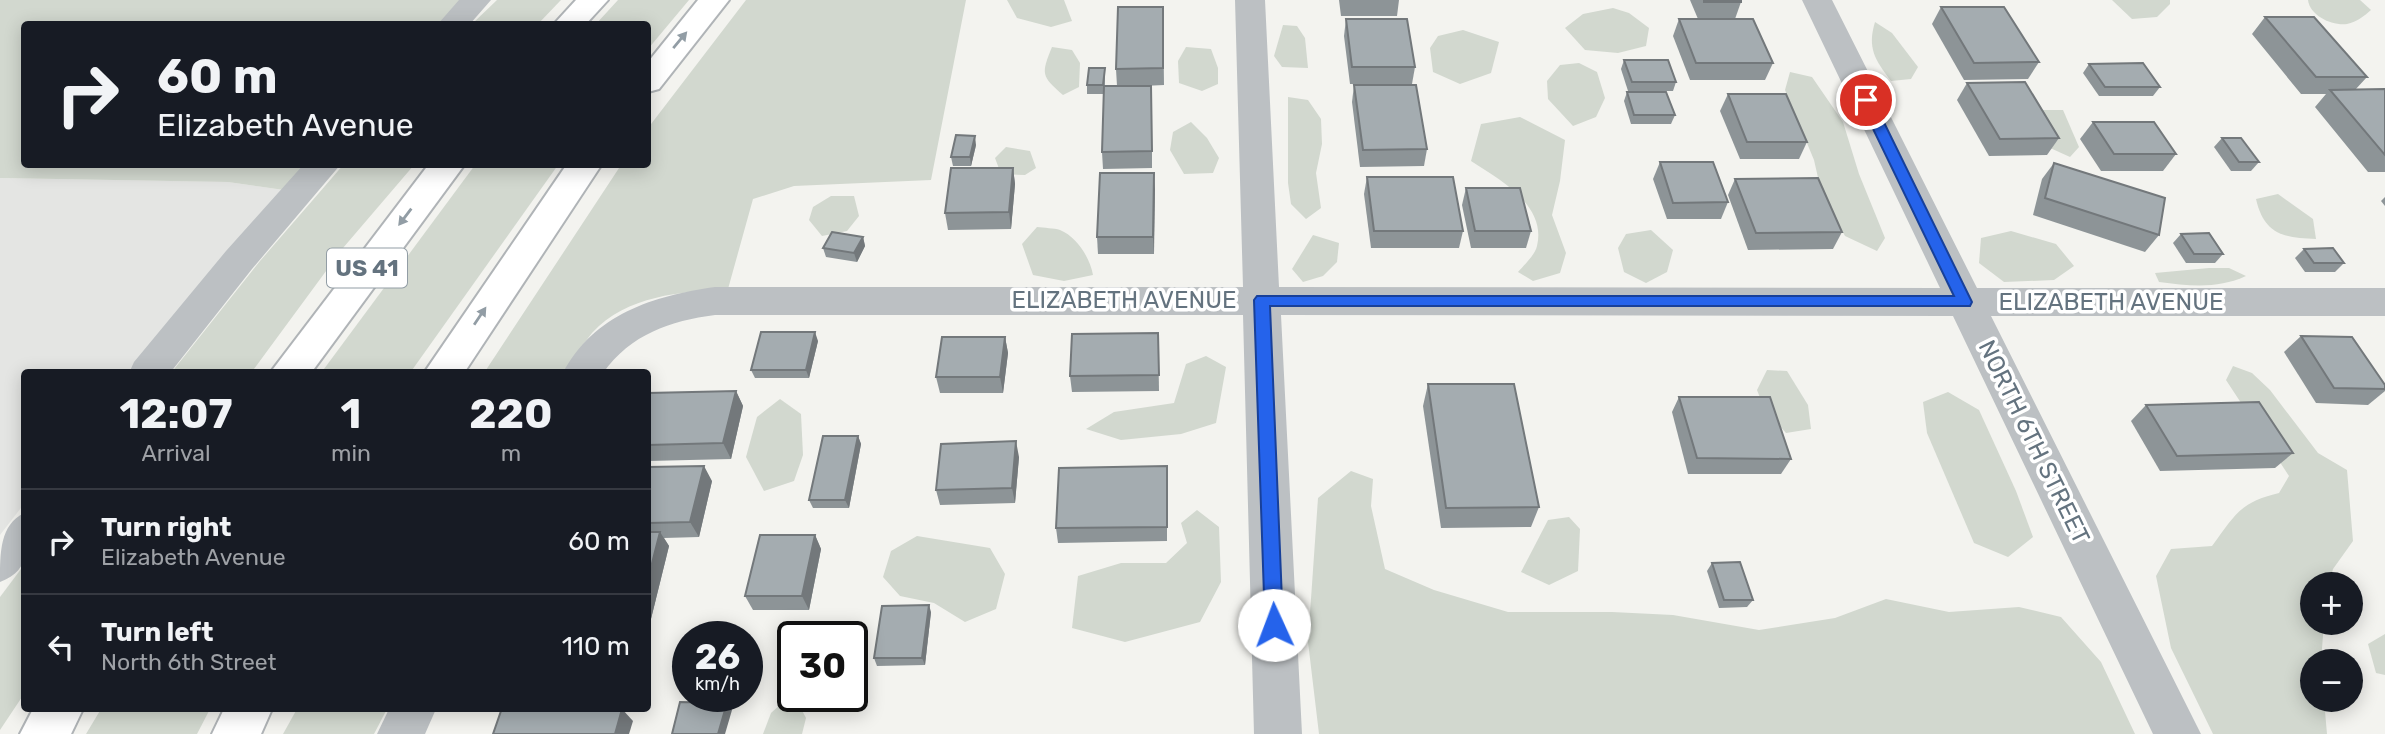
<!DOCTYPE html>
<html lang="en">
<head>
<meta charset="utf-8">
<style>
  :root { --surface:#171b24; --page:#242831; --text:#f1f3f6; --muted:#9ea1a6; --line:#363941 }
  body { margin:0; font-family:Rubik,sans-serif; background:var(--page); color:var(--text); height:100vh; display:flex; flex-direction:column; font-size:26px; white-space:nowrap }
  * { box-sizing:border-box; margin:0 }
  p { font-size:23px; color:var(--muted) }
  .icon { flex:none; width:38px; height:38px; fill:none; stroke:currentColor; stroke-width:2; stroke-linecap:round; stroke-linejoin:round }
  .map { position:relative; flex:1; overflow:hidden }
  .drawer { position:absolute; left:21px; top:369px; width:630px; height:343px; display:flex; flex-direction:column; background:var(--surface); border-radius:7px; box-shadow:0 4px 18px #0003 }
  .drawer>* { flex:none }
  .guide { position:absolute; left:21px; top:21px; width:630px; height:147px; border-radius:7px; box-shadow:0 4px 18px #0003; background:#171b24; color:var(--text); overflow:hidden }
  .controls { position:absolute; left:2300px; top:572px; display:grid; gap:14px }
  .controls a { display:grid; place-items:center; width:63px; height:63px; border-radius:50%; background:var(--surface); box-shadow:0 4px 18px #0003; font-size:35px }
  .speed { position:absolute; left:672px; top:621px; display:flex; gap:14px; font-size:35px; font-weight:700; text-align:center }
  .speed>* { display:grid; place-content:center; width:91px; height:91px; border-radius:50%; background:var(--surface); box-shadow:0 4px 18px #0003; line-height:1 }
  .speed small { font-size:18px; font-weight:400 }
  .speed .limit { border:4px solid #111; border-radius:10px; background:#fff; color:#111 }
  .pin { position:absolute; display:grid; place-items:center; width:60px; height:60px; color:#fff; margin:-30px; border:4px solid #fff; border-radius:50%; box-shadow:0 2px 7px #0007 }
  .me { position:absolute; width:77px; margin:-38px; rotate:358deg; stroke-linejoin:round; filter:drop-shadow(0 0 5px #0008) }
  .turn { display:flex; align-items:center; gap:24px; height:147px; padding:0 21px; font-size:32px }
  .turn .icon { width:91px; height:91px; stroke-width:2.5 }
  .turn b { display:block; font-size:49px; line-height:60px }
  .eta { display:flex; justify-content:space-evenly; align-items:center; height:119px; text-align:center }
  .eta b { font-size:42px; font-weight:700; line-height:49px }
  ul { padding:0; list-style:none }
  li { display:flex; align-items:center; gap:21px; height:105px; padding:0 21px; border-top:2px solid var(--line) }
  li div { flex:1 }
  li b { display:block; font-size:26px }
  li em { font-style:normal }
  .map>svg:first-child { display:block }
  .built { fill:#e4e5e3 }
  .green { fill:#d2d8cf }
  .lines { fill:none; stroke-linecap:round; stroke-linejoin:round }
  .major-casing { stroke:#b0b4b7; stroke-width:4 }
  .minor { fill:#bcc0c3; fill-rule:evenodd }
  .major { fill:#fff; fill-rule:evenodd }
  .wall { fill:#8d9497 }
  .shaded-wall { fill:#73787b }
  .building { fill:#a4acb0; stroke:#73787b; stroke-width:2 }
  .oneway { fill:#929da5 }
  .route { fill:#2563eb; stroke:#184099; stroke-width:2 }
  .labels { text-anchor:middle; stroke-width:7; stroke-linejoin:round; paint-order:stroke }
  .shield { fill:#fff; stroke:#929da5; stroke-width:2 }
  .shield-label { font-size:23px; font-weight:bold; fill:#64737f }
  .street-label { font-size:24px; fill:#64737f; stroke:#fff }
</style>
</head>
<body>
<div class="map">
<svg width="2385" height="734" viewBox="0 0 2385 734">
  <rect width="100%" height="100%" fill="#f3f3ef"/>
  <!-- built -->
  <polygon class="built" points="0,178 228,182 284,190 127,373 24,373 24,504 0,535"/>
  <!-- green -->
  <g class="green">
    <polygon points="0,0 464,0 440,24 24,24 24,164 307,165 284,190 228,182 0,178"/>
    <polygon points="497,0 561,0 538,24 472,24"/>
    <polygon points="618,0 689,0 648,49 648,24 596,24"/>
    <path d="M746,0H966L931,180L794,186L753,199L728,289C681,292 627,295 592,333C582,345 573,360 564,373H484L621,165L648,164V128Z"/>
    <polygon points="1007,0 1064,0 1072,21 1051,27 1017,18"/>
    <polygon points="2112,0 2170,0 2170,4 2157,17 2132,19"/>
    <path d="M2308,0H2360L2371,10C2364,16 2357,22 2347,24C2332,26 2310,16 2308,0Z"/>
    <polygon points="1613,8 1629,13 1649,28 1646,46 1618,53 1585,50 1565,28 1583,14"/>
    <path d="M1875,22L1892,33L1918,67L1911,79L1891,81C1875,60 1867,48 1875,22Z"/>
    <polygon points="1283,25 1297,26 1305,38 1308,68 1282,67 1274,56"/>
    <polygon points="1463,30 1499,42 1491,73 1460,84 1433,72 1430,48 1438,36"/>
    <path d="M1052,47L1072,50L1080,63L1079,87L1063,95C1041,76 1041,74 1052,47Z"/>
    <polygon points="1186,47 1211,49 1218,68 1218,84 1202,91 1179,83 1178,61"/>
    <polygon points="1579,63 1597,72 1605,98 1596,117 1573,126 1548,99 1547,81 1560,65"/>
    <polygon points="1790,72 1812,77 1843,122 1859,174 1885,238 1877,251 1845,236 1822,195 1814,160 1785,90"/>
    <polygon points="1288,97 1308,100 1321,119 1322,144 1316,173 1321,208 1306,219 1291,204 1288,183"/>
    <polygon points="2037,110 2063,110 2079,147 2070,157 2048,147"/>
    <path d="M1520,117L1565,140L1560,181L1552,215L1566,253L1560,273L1533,281L1518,272C1524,265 1535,255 1537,246C1547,205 1499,179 1471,161L1481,124Z"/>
    <polygon points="1191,122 1207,138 1219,158 1213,173 1184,174 1170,150 1173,132"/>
    <polygon points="1006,147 1030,151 1036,168 1025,175 1001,174 995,158"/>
    <polygon points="344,164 414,165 343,248 251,373 171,373 260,261"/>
    <polygon points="475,165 558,165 410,373 321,373"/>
    <path d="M2278,194L2313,219L2316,239C2283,238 2264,234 2256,199Z"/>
    <polygon points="831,196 854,196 859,216 847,231 822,236 809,220 813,207"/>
    <path d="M1037,227C1044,228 1054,228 1060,230C1077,237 1090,258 1093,275L1064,281L1033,275L1022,244Z"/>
    <polygon points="1651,230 1673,250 1667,272 1646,283 1624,272 1618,248 1626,234"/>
    <polygon points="2011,231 2056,244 2074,266 2054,280 2004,282 1979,263 1981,238"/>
    <polygon points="1313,235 1339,243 1337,262 1323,276 1303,282 1292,269"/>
    <path d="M2209,268H2229L2246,276C2218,289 2190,286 2159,282L2155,273Z"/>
    <polygon points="1206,356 1226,367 1216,423 1181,434 1121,440 1086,429 1114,412 1174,403 1186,364"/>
    <path d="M2233,366L2252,373L2270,390L2318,453L2347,470L2353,541L2333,569L2329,584H2312V623H2324L2321,661L2312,662V700H2324L2327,734H2213L2171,648L2156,576L2171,549L2212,546C2235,515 2240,502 2279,493L2289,476L2226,380Z"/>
    <polygon points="1767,370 1787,371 1808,405 1811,429 1786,433 1764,408 1757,390"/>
    <polygon points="1948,392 1979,410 2016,491 2033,537 2008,557 1974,543 1927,433 1923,402"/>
    <polygon points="780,399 801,414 803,455 794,481 764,491 746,457 757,417"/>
    <polygon points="1351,471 1373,479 1371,506 1385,569 1434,590 1508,612 1612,612 1673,615 1759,630 1835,618 1886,599 1949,612 2019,607 2061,617 2101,662 2135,734 1319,734 1308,642 1318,498"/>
    <polygon points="1197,510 1219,527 1221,582 1200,622 1125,642 1072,628 1078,576 1121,563 1166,563 1187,543 1181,523"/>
    <polygon points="1569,517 1580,529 1578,571 1549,585 1521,572 1548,520"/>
    <polygon points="917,536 990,548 1005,574 996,609 965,622 934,603 900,596 883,577 891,551"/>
    <polygon points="24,565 24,694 0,730 0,597"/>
    <polygon points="2385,634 2385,675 2376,673 2368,644"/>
    <polygon points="793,693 806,718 802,734 763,734 771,713"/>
    <polygon points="101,709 210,709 197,734 86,734"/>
    <polygon points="297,709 387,709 374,734 283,734"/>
  </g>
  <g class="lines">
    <defs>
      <g id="major">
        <polygon points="576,0 608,0 586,24 554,24"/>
        <polygon points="698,0 729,0 659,89 648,92 648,62"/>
        <polygon points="429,164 465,164 311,373 270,373"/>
        <polygon points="567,164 602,164 464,373 424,373"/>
        <polygon points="33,709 83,709 71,734 20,734"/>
        <polygon points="224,709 272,709 261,734 212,734"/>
      </g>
    </defs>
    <!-- major casing -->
    <use href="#major" class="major-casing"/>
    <!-- minor -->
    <g class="minor">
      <polygon points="459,0 491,0 470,24 438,24"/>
      <path d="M1235,0H1265L1279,287L1940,288L1802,0H1832L1977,288H2385V316H1991L2201,734H2153L1953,316L1281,315L1302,734H1254L1243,315H715C670,321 631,334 603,373H563C594,314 653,296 715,287H1243Z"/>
      <polygon points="304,164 341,164 252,269 170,373 129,373 134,362 226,251"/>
      <path d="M24,513C27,543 33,570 0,582C0,552 0,525 24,513Z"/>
      <polygon points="389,709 436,709 425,734 377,734"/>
    </g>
    <!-- major -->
    <use href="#major" class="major"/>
  </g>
  <!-- wall -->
  <g class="wall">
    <polygon points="1339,0 1399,0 1397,16 1341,16"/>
    <polygon points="1690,0 1741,0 1741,2 1735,19 1698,19"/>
    <polygon points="1163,7 1164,85 1143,86 1152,103 1152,168 1103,169 1102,152 1104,94 1087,94 1087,85 1105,68 1105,86 1117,86 1116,69"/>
    <polygon points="1941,7 2039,62 2028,79 1964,80 1932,24"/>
    <polygon points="2265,17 2367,77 2355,90 2385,89 2385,172 2368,172 2315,107 2326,94 2301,94 2252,34"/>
    <polygon points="1346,19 1415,67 1412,84 1350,84 1344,36"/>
    <polygon points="1679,19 1773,63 1765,80 1690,80 1673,36"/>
    <polygon points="1624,60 1676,82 1673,91 1628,91 1621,69"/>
    <polygon points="2089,64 2160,87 2153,96 2099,96 2083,73"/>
    <polygon points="1967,83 2059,138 2047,155 1989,156 1957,100"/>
    <polygon points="1354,85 1427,149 1424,166 1360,167 1352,102"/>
    <polygon points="1627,92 1675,115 1671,124 1631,124 1624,101"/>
    <polygon points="1728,94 1807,142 1799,159 1740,159 1720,111"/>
    <polygon points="2093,122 2176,154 2163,171 2101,171 2080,139"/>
    <polygon points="2222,138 2259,162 2251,171 2231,171 2214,147"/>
    <polygon points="976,145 971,166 953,166 951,157"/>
    <polygon points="1660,162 1728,202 1721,219 1667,219 1653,179"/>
    <polygon points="2054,163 2159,235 2145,252 2033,215 2042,179"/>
    <polygon points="1013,168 1015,184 1011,229 948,230 945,213"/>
    <polygon points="1154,173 1154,254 1098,254 1097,237"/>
    <polygon points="1367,177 1463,231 1459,248 1371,248 1364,194"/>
    <polygon points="1735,179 1842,232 1833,249 1748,250 1728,195"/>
    <polygon points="1466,188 1531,231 1526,248 1471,248 1462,205"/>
    <polygon points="2385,197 2385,206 2381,201"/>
    <polygon points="2181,234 2223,254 2215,263 2186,263 2173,243"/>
    <polygon points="863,237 865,246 857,262 826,257 823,248"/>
    <polygon points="2304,249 2344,263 2335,272 2305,272 2295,258"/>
    <polygon points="1158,333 1159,391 1072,392 1070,376"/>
    <polygon points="2301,336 2385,385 2385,391 2368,405 2316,403 2284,352"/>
    <polygon points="1005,337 1008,353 1003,393 940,393 936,377"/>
    <polygon points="818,341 809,378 755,378 751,370"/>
    <polygon points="1428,384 1539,507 1531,527 1441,528 1423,406"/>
    <polygon points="736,391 743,406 731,459 648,461 648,393"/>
    <polygon points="1679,397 1791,459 1781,474 1688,474 1672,412"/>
    <polygon points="2146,405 2293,453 2275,468 2160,471 2131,421"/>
    <polygon points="858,436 861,444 849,508 813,508 809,500"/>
    <polygon points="1019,457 1015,503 940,505 936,490"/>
    <polygon points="1167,466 1167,541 1058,543 1056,528"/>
    <polygon points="648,467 712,481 699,537 664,538 669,546 648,631"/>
    <polygon points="815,535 821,549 809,610 753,610 745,596"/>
    <polygon points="1712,563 1753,600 1747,607 1719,608 1707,571"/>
    <polygon points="931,612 925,665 877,666 874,658"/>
  </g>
  <!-- shaded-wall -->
  <g class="shaded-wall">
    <polygon points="975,136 976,145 971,166 970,157"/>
    <polygon points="1013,168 1015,184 1011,229 1009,212"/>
    <polygon points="1154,173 1155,189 1154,254 1153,237"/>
    <polygon points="863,237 865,246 857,262 854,253"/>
    <polygon points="815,332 818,341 809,378 806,370"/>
    <polygon points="1005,337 1008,353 1003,393 1000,377"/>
    <polygon points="736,391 743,406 731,459 723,443"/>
    <polygon points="858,436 861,444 849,508 845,500"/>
    <polygon points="1016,441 1019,457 1015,503 1012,488"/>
    <polygon points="704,466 712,481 699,537 690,522"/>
    <polygon points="660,532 669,546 648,631 648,579"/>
    <polygon points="815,535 821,549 809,610 802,596"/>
    <polygon points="929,605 931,612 925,665 922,658"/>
    <polygon points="727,703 732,710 725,734 718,734"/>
    <polygon points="622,709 633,721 629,734 615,734"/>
  </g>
  <!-- building -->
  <g class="building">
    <rect x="1704" y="0" width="37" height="2"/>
    <polygon points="1118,7 1163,7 1163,68 1116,69"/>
    <polygon points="1941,7 2004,7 2039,62 1974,63"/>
    <polygon points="2265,17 2314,17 2367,77 2316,77"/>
    <polygon points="1346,19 1407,19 1415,67 1352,67"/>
    <polygon points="1679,19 1753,19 1773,63 1696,63"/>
    <polygon points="1624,60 1668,60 1676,82 1632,82"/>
    <polygon points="2143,63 2160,87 2105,87 2089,64"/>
    <polygon points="1089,68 1105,68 1103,85 1087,85"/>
    <polygon points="2025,82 2059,138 2000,139 1967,83"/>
    <polygon points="1354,85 1416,85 1427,149 1363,150"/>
    <polygon points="1104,86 1151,86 1152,151 1102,152"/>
    <polygon points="2385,89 2385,155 2330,90"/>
    <polygon points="1627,92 1666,92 1675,115 1634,115"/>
    <polygon points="1728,94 1786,94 1807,142 1747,142"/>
    <polygon points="2093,122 2154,122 2176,154 2114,154"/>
    <polygon points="956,135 975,136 970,157 951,157"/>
    <polygon points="2222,138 2241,138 2259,162 2239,162"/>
    <polygon points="1660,162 1713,162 1728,202 1673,203"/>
    <polygon points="2054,163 2165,198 2159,235 2045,198"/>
    <polygon points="951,168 1013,168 1009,212 945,213"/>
    <polygon points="1100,173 1154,173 1153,237 1097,237"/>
    <polygon points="1367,177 1453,177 1463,231 1374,231"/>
    <polygon points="1818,178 1842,232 1756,233 1735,179"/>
    <polygon points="1466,188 1520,188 1531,231 1475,231"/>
    <polygon points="832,232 863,237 854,253 823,248"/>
    <polygon points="2209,233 2223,254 2194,254 2181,234"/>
    <polygon points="2333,248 2344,263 2314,263 2304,249"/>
    <polygon points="761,332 815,332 806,370 751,370"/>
    <polygon points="1158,333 1159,375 1070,376 1072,334"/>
    <polygon points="2301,336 2352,337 2385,385 2385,389 2334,388"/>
    <polygon points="942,337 1005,337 1000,377 936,377"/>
    <polygon points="1428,384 1514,384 1539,507 1446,508"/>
    <polygon points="736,391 723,443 648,445 648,393"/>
    <polygon points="1679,397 1770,397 1791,459 1697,458"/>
    <polygon points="2259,402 2293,453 2177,456 2146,405"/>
    <polygon points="823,436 858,436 845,500 809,500"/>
    <polygon points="1016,441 1012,488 936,490 941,444"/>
    <polygon points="704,466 690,522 648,523 648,467"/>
    <polygon points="1167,466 1167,527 1056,528 1059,468"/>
    <polygon points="648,532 660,532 648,579"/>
    <polygon points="760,535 815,535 802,596 745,596"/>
    <polygon points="1740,562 1753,600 1724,600 1712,563"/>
    <polygon points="929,605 922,658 874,658 882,606"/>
    <polygon points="680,702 727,703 718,734 672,734"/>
    <polygon points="622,709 615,734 493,734 501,711"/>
  </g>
  <!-- one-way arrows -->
  <defs><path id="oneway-solid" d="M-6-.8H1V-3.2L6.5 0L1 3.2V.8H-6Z" transform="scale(1.75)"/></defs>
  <g class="oneway">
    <use href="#oneway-solid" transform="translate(680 40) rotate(-50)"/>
    <use href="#oneway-solid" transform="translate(405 217) rotate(127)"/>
    <use href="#oneway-solid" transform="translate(480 316) rotate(-56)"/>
  </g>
  <!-- route -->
  <polygon class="route" points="1866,96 1873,100 1972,302 1970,306 1270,306 1283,625 1280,631 1274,634 1267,631 1265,625 1254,300 1257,296 1954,296 1859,100"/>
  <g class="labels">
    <!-- shield labels -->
    <rect class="shield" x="327" y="248.5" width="80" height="39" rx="5"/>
    <g class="shield-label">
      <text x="367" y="276">US 41</text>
    </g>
    <!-- street labels -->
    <g class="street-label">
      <text x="1124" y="308">ELIZABETH AVENUE</text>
      <text x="2111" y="310">ELIZABETH AVENUE</text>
      <text transform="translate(2034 442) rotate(64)" y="8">NORTH 6TH STREET</text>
    </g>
  </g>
</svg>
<div class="controls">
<a>+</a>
<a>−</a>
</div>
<div class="speed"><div>26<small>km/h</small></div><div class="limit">30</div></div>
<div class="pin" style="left:1866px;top:100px;background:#d93025"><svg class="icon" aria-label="arrive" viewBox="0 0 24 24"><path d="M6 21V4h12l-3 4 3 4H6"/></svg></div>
<svg class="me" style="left:1274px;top:625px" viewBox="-20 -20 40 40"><circle r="19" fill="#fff"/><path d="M0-13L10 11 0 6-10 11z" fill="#2563eb"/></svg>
<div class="guide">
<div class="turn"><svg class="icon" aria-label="right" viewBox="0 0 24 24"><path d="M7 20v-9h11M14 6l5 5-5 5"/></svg><div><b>60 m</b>Elizabeth Avenue</div></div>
</div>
<section class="drawer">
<div class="eta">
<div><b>12:07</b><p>Arrival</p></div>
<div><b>1</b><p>min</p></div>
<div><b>220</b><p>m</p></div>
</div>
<ul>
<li><svg class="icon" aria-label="right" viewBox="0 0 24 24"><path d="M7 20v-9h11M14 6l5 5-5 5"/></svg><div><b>Turn right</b><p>Elizabeth Avenue</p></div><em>60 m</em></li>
<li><svg class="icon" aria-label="left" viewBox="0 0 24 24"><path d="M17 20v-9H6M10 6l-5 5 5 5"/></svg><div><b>Turn left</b><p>North 6th Street</p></div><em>110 m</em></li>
</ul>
</section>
</div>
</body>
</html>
